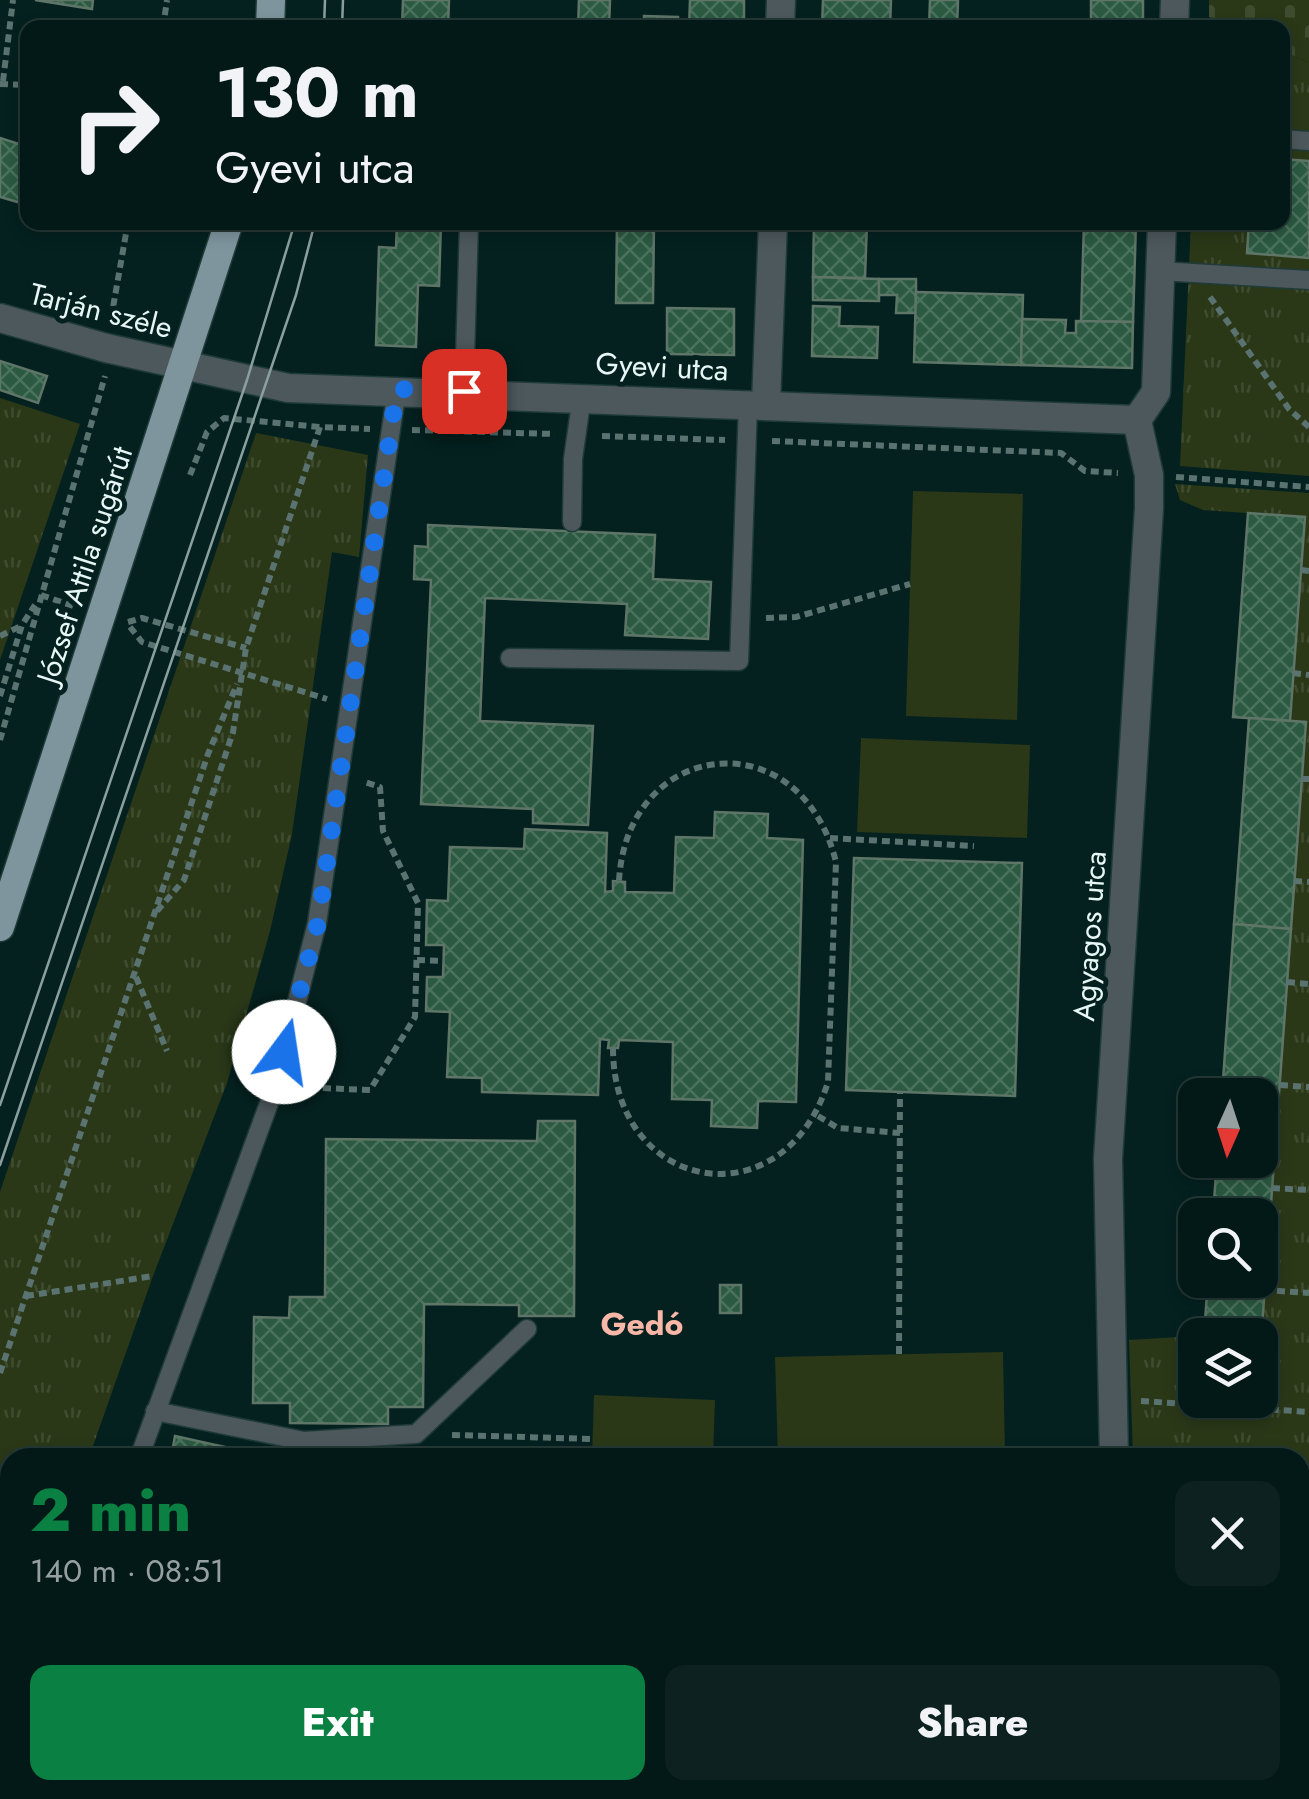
<!DOCTYPE html>
<html lang="en">
<head>
<meta charset="utf-8">
<style>
  :root { --surface:#031917; --page:#0d2220; --text:#f1f3f6; --muted:#97a0a1; --line:#243836; --accent:#0b8043 }
  body { margin:0; font-family:Jost,sans-serif; background:var(--page); color:var(--text); height:100vh; display:flex; flex-direction:column; font-size:38px; white-space:nowrap }
  * { box-sizing:border-box; margin:0 }
  p { font-size:32px; color:var(--muted) }
  .icon { flex:none; width:55px; height:55px; fill:none; stroke:currentColor; stroke-width:2; stroke-linecap:round; stroke-linejoin:round }
  .map { position:relative; flex:1; overflow:hidden }
  .sheet { position:absolute; left:0px; top:1448px; width:1310px; height:352px; display:flex; flex-direction:column; background:var(--surface); border-radius:30px 30px 0 0; box-shadow:0 5px 15px #0003,0 0 0 2px var(--line) }
  .sheet>* { flex:none }
  .top-card { position:absolute; left:20px; top:20px; width:1270px; height:210px; border-radius:20px; box-shadow:0 5px 15px #0003,0 0 0 2px var(--line); background:#031917; color:var(--text); overflow:hidden }
  .needle { width:65px; rotate:183deg }
  .fabs { position:absolute; left:1178px; top:1078px; display:grid; gap:20px }
  .fabs a { display:grid; place-items:center; width:100px; height:100px; border-radius:20px; background:var(--surface); box-shadow:0 5px 15px #0003,0 0 0 2px var(--line); font-size:50px }
  .pin { position:absolute; display:grid; place-items:center; width:85px; height:85px; color:#fff; margin:-42px; border-radius:20px; box-shadow:0 5px 15px #0006 }
  .me { position:absolute; width:110px; margin:-55px; rotate:14deg; stroke-linejoin:round; filter:drop-shadow(0 0 8px #0008) }
  .turn { display:flex; align-items:center; gap:35px; height:210px; padding:0 30px; font-size:45px }
  .turn .icon { width:130px; height:130px; stroke-width:2.5 }
  .turn b { display:block; font-size:70px; line-height:85px }
  .round { display:grid; place-items:center; flex:none; width:105px; height:105px; border-radius:20px; background:var(--page) }
  .summary { display:flex; align-items:center; justify-content:space-between; height:170px; padding:0 30px }
  h1 { font-size:60px; font-weight:800; line-height:75px; color:var(--accent) }
  .action { display:flex; gap:20px; margin-top:auto; padding:20px 30px }
  .action a { flex:1; height:115px; border-radius:20px; background:var(--accent); color:#fff; font-size:40px; font-weight:800; line-height:115px; text-align:center }
  .action a+a { background:var(--page); color:var(--text) }
  .map>svg:first-child { display:block }
  .grass { fill:url(#grass-tufts) }
  .cemetery { fill:url(#cemetery-stones) }
  .pitch { fill:#2a3818 }
  .building { fill:url(#building-cross-hatch); stroke:#5e7567; stroke-width:2.5 }
  .lines { fill:none; stroke-linecap:round; stroke-linejoin:round }
  .service-casing { stroke:#1f3b39; stroke-width:21 }
  .minor-casing { stroke:#1f3b39; stroke-width:31 }
  .primary-casing { stroke:#1f3b39; stroke-width:31 }
  .path { stroke:#5a7371; stroke-width:6; stroke-dasharray:8 5; stroke-linecap:butt }
  .service { stroke:#4d585c; stroke-width:18 }
  .minor { stroke:#4d585c; stroke-width:28 }
  .primary { stroke:#7e959d; stroke-width:28 }
  .tram { stroke:#8aa09e; stroke-width:2.5 }
  .route { stroke:#1a73e8; stroke-width:18; stroke-dasharray:0 32.4 }
  .labels { text-anchor:middle; stroke-width:10; stroke-linejoin:round; paint-order:stroke }
  .street-label { font-size:30px; fill:#e7f7f5; stroke:#04211f }
  .neighbourhood-label { font-size:32px; font-weight:bold; fill:#f9b7a8; stroke:#04211f }
</style>
</head>
<body>
<div class="map">
<svg width="1309" height="1799" viewBox="0 0 1309 1799">
  <defs>
    <pattern id="grass-tufts" width="24" height="20" patternUnits="userSpaceOnUse" patternTransform="scale(2.5)"><rect width="24" height="20" fill="#2a3818"/><path d="M3 7l-1-3M5 7V3M7 7l1-3M15 17l-1-3M17 17v-4M19 17l1-3" fill="none" stroke="#3f4c2f"/></pattern>
    <pattern id="cemetery-stones" width="16" height="16" patternUnits="userSpaceOnUse" patternTransform="scale(2.5)"><rect width="16" height="16" fill="#2a3818"/><path d="M2 7V4a2 2 0 0 1 4 0v3zM10 15v-3a2 2 0 0 1 4 0v3z" fill="#3f4c2f"/></pattern>
    <pattern id="building-cross-hatch" width="8" height="8" patternUnits="userSpaceOnUse" patternTransform="scale(2.5)"><rect width="8" height="8" fill="#2b5941"/><path d="M0 0l8 8M0 8l8-8" fill="none" stroke="#4a725d"/></pattern>
  </defs>
  <rect width="100%" height="100%" fill="#04211f"/>
  <!-- grass -->
  <g class="grass">
    <polygon points="1283,51 1309,63 1309,476 1180,466 1191,223 1282,222"/>
    <polygon points="0,398 80,424 0,660"/>
    <polygon points="256,433 368,455 359,557 332,552 292,834 270,931 227,1083 153,1276 89,1457 10,1458 10,1681 0,1710 0,1192"/>
    <polygon points="1175,484 1309,493 1309,1799 1289,1799 1289,1790 1300,1790 1300,1458 1133,1457 1129,1340 1195,1336 1195,1400 1260,1400 1290,721 1304,517 1203,510 1180,500"/>
  </g>
  <!-- cemetery -->
  <polygon class="cemetery" points="1209,0 1309,0 1309,63 1283,51 1282,28 1231,27 1209,17"/>
  <!-- pitch -->
  <g class="pitch">
    <polygon points="913,491 1023,494 1017,720 906,716"/>
    <polygon points="861,738 1030,745 1027,838 857,832"/>
    <polygon points="1003,1352 1005,1457 778,1457 775,1357"/>
    <polygon points="594,1395 715,1400 713,1457 592,1457"/>
  </g>
  <!-- building -->
  <g class="building">
    <polygon points="35,0 93,0 92,9"/>
    <polygon points="403,0 449,0 448,28 402,28"/>
    <polygon points="579,0 610,0 609,28 578,28"/>
    <polygon points="690,0 744,0 744,28 689,28"/>
    <polygon points="823,0 891,0 890,28 822,28"/>
    <polygon points="930,0 958,0 957,28 929,28"/>
    <rect x="1091" y="0" width="52" height="28"/>
    <polygon points="644,16 678,17 678,28 644,28"/>
    <polygon points="0,138 28,147 28,205 0,197"/>
    <polygon points="1282,159 1309,161 1309,258 1247,253 1249,222 1282,222"/>
    <polygon points="397,222 441,222 439,286 418,285 416,347 376,345 379,247 396,248"/>
    <polygon points="617,222 654,222 653,303 616,303"/>
    <polygon points="814,222 867,222 865,278 813,277"/>
    <polygon points="1084,222 1136,222 1133,322 1081,321"/>
    <polygon points="813,277 879,279 879,301 813,300"/>
    <polygon points="879,279 916,279 916,313 896,313 897,295 879,295"/>
    <polygon points="916,292 1023,295 1021,365 914,362"/>
    <polygon points="813,306 840,307 839,326 878,327 877,358 812,356"/>
    <polygon points="667,308 734,309 734,355 667,354"/>
    <polygon points="1022,319 1066,320 1065,333 1076,333 1076,321 1133,322 1132,368 1021,365"/>
    <polygon points="0,361 47,376 38,403 0,390"/>
    <polygon points="1248,513 1305,517 1290,721 1233,717"/>
    <polygon points="428,525 655,535 653,579 711,582 708,639 625,635 627,604 485,598 480,721 593,726 588,825 533,823 533,809 421,804 431,580 414,579 415,546 428,547"/>
    <polygon points="1249,718 1306,722 1291,929 1234,924"/>
    <polygon points="715,812 768,814 767,838 803,840 796,1102 758,1101 757,1128 711,1126 712,1100 672,1099 673,1042 619,1040 618,1048 608,1048 609,1040 600,1039 598,1095 482,1092 482,1078 447,1077 450,1012 426,1011 427,977 443,977 444,945 426,945 427,900 448,901 450,847 524,849 525,829 607,833 605,892 613,891 613,881 625,882 625,892 674,893 676,837 714,838"/>
    <polygon points="854,858 1022,863 1015,1096 846,1090"/>
    <polygon points="1234,924 1291,929 1276,1135 1260,1134 1260,1095 1222,1095"/>
    <polygon points="538,1121 575,1121 574,1316 519,1316 519,1305 424,1304 423,1407 388,1407 388,1424 290,1423 290,1403 253,1403 254,1317 289,1318 290,1297 325,1297 326,1139 537,1141"/>
    <polygon points="1260,1134 1276,1135 1261,1341 1260,1335 1204,1335 1208,1280 1260,1280 1260,1215 1213,1215 1217,1160 1260,1160"/>
    <rect x="720" y="1285" width="21" height="28"/>
    <polygon points="175,1436 211,1444 278,1458 171,1458"/>
    <polygon points="66,1790 80,1790 150,1799 65,1799"/>
    <polygon points="1230,1790 1289,1790 1289,1799 1231,1799"/>
  </g>
  <g class="lines">
    <defs>
      <g id="service">
        <polyline points="1282,139 1309,141"/>
        <polyline points="1160,271 1309,280"/>
        <polyline points="464,391 469,222"/>
        <polyline points="572,522 573,459 582,396"/>
        <polyline points="510,658 739,661 748,404"/>
        <polyline points="155,1411 304,1441 416,1434 527,1329"/>
        <polyline points="139,1458 276,1084 317,923 397,389"/>
        <polyline points="19,1799 22,1790"/>
        <polyline points="624,1799 624,1790"/>
      </g>
      <g id="minor">
        <polyline points="780,28 781,0"/>
        <polyline points="1174,28 1175,0"/>
        <polyline points="0,318 106,348 288,388 1137,420"/>
        <polyline points="766,404 773,222"/>
        <polyline points="1137,420 1156,392 1162,222"/>
        <polyline points="1114,1458 1108,1159 1149,508 1149,475 1137,420"/>
        <polyline points="1125,1790 1125,1799"/>
      </g>
      <g id="primary">
        <polyline points="270,28 271,0"/>
        <polyline points="0,927 229,222"/>
      </g>
    </defs>
    <!-- service casing -->
    <use href="#service" class="service-casing"/>
    <!-- minor casing -->
    <use href="#minor" class="minor-casing"/>
    <!-- primary casing -->
    <use href="#primary" class="primary-casing"/>
    <!-- path -->
    <g class="path">
      <polyline points="163,28 167,0"/>
      <polyline points="3,81 13,0"/>
      <polyline points="0,84 28,85"/>
      <polyline points="1210,297 1289,409 1309,427"/>
      <polyline points="111,319 128,222"/>
      <polyline points="412,430 555,434"/>
      <polyline points="602,436 725,440"/>
      <polyline points="772,441 1061,453 1085,471 1118,473"/>
      <polyline points="190,475 207,432 224,418 320,427"/>
      <polyline points="1176,477 1309,487"/>
      <polyline points="1301,570 1309,571"/>
      <polyline points="41,595 73,606"/>
      <polyline points="766,618 796,617 910,584"/>
      <polyline points="128,622 142,618 246,648"/>
      <polyline points="130,627 142,642 327,699"/>
      <polyline points="0,636 21,626"/>
      <polyline points="1293,673 1309,675"/>
      <polyline points="0,696 22,625 35,605"/>
      <polyline points="0,740 105,376"/>
      <polyline points="1302,779 1309,779"/>
      <polyline points="830,838 974,846"/>
      <polyline points="1294,881 1309,882"/>
      <polyline points="157,911 184,880 233,732 246,648 320,427 370,429"/>
      <polyline points="417,960 444,961"/>
      <polyline points="136,977 167,1051"/>
      <polyline points="1287,982 1309,984"/>
      <path d="M613,1048C613,1194 784,1223 828,1082L836,862C801,719 627,737 619,881"/>
      <polyline points="1280,1085 1309,1087"/>
      <polyline points="297,1087 370,1090 415,1017 418,903 383,831 380,787 362,781"/>
      <polyline points="818,1116 838,1128 900,1133"/>
      <polyline points="1272,1188 1309,1190"/>
      <polyline points="1264,1290 1309,1293"/>
      <polyline points="26,1296 153,1276"/>
      <polyline points="899,1354 900,1092"/>
      <polyline points="0,1373 208,754 237,684"/>
      <polyline points="1141,1401 1309,1412"/>
      <polyline points="452,1435 593,1439"/>
    </g>
    <!-- service -->
    <use href="#service" class="service"/>
    <!-- minor -->
    <use href="#minor" class="minor"/>
    <!-- primary -->
    <use href="#primary" class="primary"/>
    <!-- tram -->
    <g class="tram">
      <polyline points="324,28 325,0"/>
      <polyline points="342,28 343,0"/>
      <polyline points="0,1105 247,380 295,222"/>
      <polyline points="0,1165 296,295 315,222"/>
    </g>
  </g>
  <g class="lines">
    <!-- route -->
    <polyline class="route" points="284,1052 318,923 397,389 464,391"/>
  </g>
  <g class="labels">
    <!-- street labels -->
    <g class="street-label">
      <text transform="translate(101 311) rotate(14)" y="10">Tarján széle</text>
      <text transform="translate(662 367) rotate(3)" y="10">Gyevi utca</text>
      <text transform="translate(85 565) rotate(-72)" y="10">József Attila sugárút</text>
      <text transform="translate(1090 936) rotate(-86)" y="10">Agyagos utca</text>
    </g>
    <!-- neighbourhood labels -->
    <g class="neighbourhood-label">
      <text x="642" y="1335">Gedó</text>
    </g>
  </g>
</svg>
<div class="fabs">
<a><svg class="needle" viewBox="-14 -14 28 28"><path d="M0-13l5 13h-10z" fill="#e53935"/><path d="M0 13l5-13h-10z" fill="#97a0a1"/></svg></a>
<a><svg class="icon" aria-label="search" viewBox="0 0 24 24"><circle cx="10" cy="10" r="6"/><path d="M15 15l6 6"/></svg></a>
<a><svg class="icon" aria-label="layers" viewBox="0 0 24 24"><path d="M12 4l9 5-9 5-9-5zM3 14l9 5 9-5"/></svg></a>
</div>
<div class="pin" style="left:464px;top:391px;background:#d93025"><svg class="icon" aria-label="arrive" viewBox="0 0 24 24"><path d="M6 21V4h12l-3 4 3 4H6"/></svg></div>
<svg class="me" style="left:284px;top:1052px" viewBox="-20 -20 40 40"><circle r="19" fill="#fff"/><path d="M0-13L10 11 0 6-10 11z" fill="#1a73e8"/></svg>
<div class="top-card">
<div class="turn"><svg class="icon" aria-label="right" viewBox="0 0 24 24"><path d="M7 20v-9h11M14 6l5 5-5 5"/></svg><div><b>130 m</b>Gyevi utca</div></div>
</div>
<section class="sheet">
<div class="summary"><div><h1>2 min</h1><p>140 m · 08:51</p></div><a class="round"><svg class="icon" aria-label="close" viewBox="0 0 24 24"><path d="M6 6l12 12M18 6L6 18"/></svg></a></div>
<div class="action"><a>Exit</a><a>Share</a></div>
</section>
</div>
</body>
</html>
